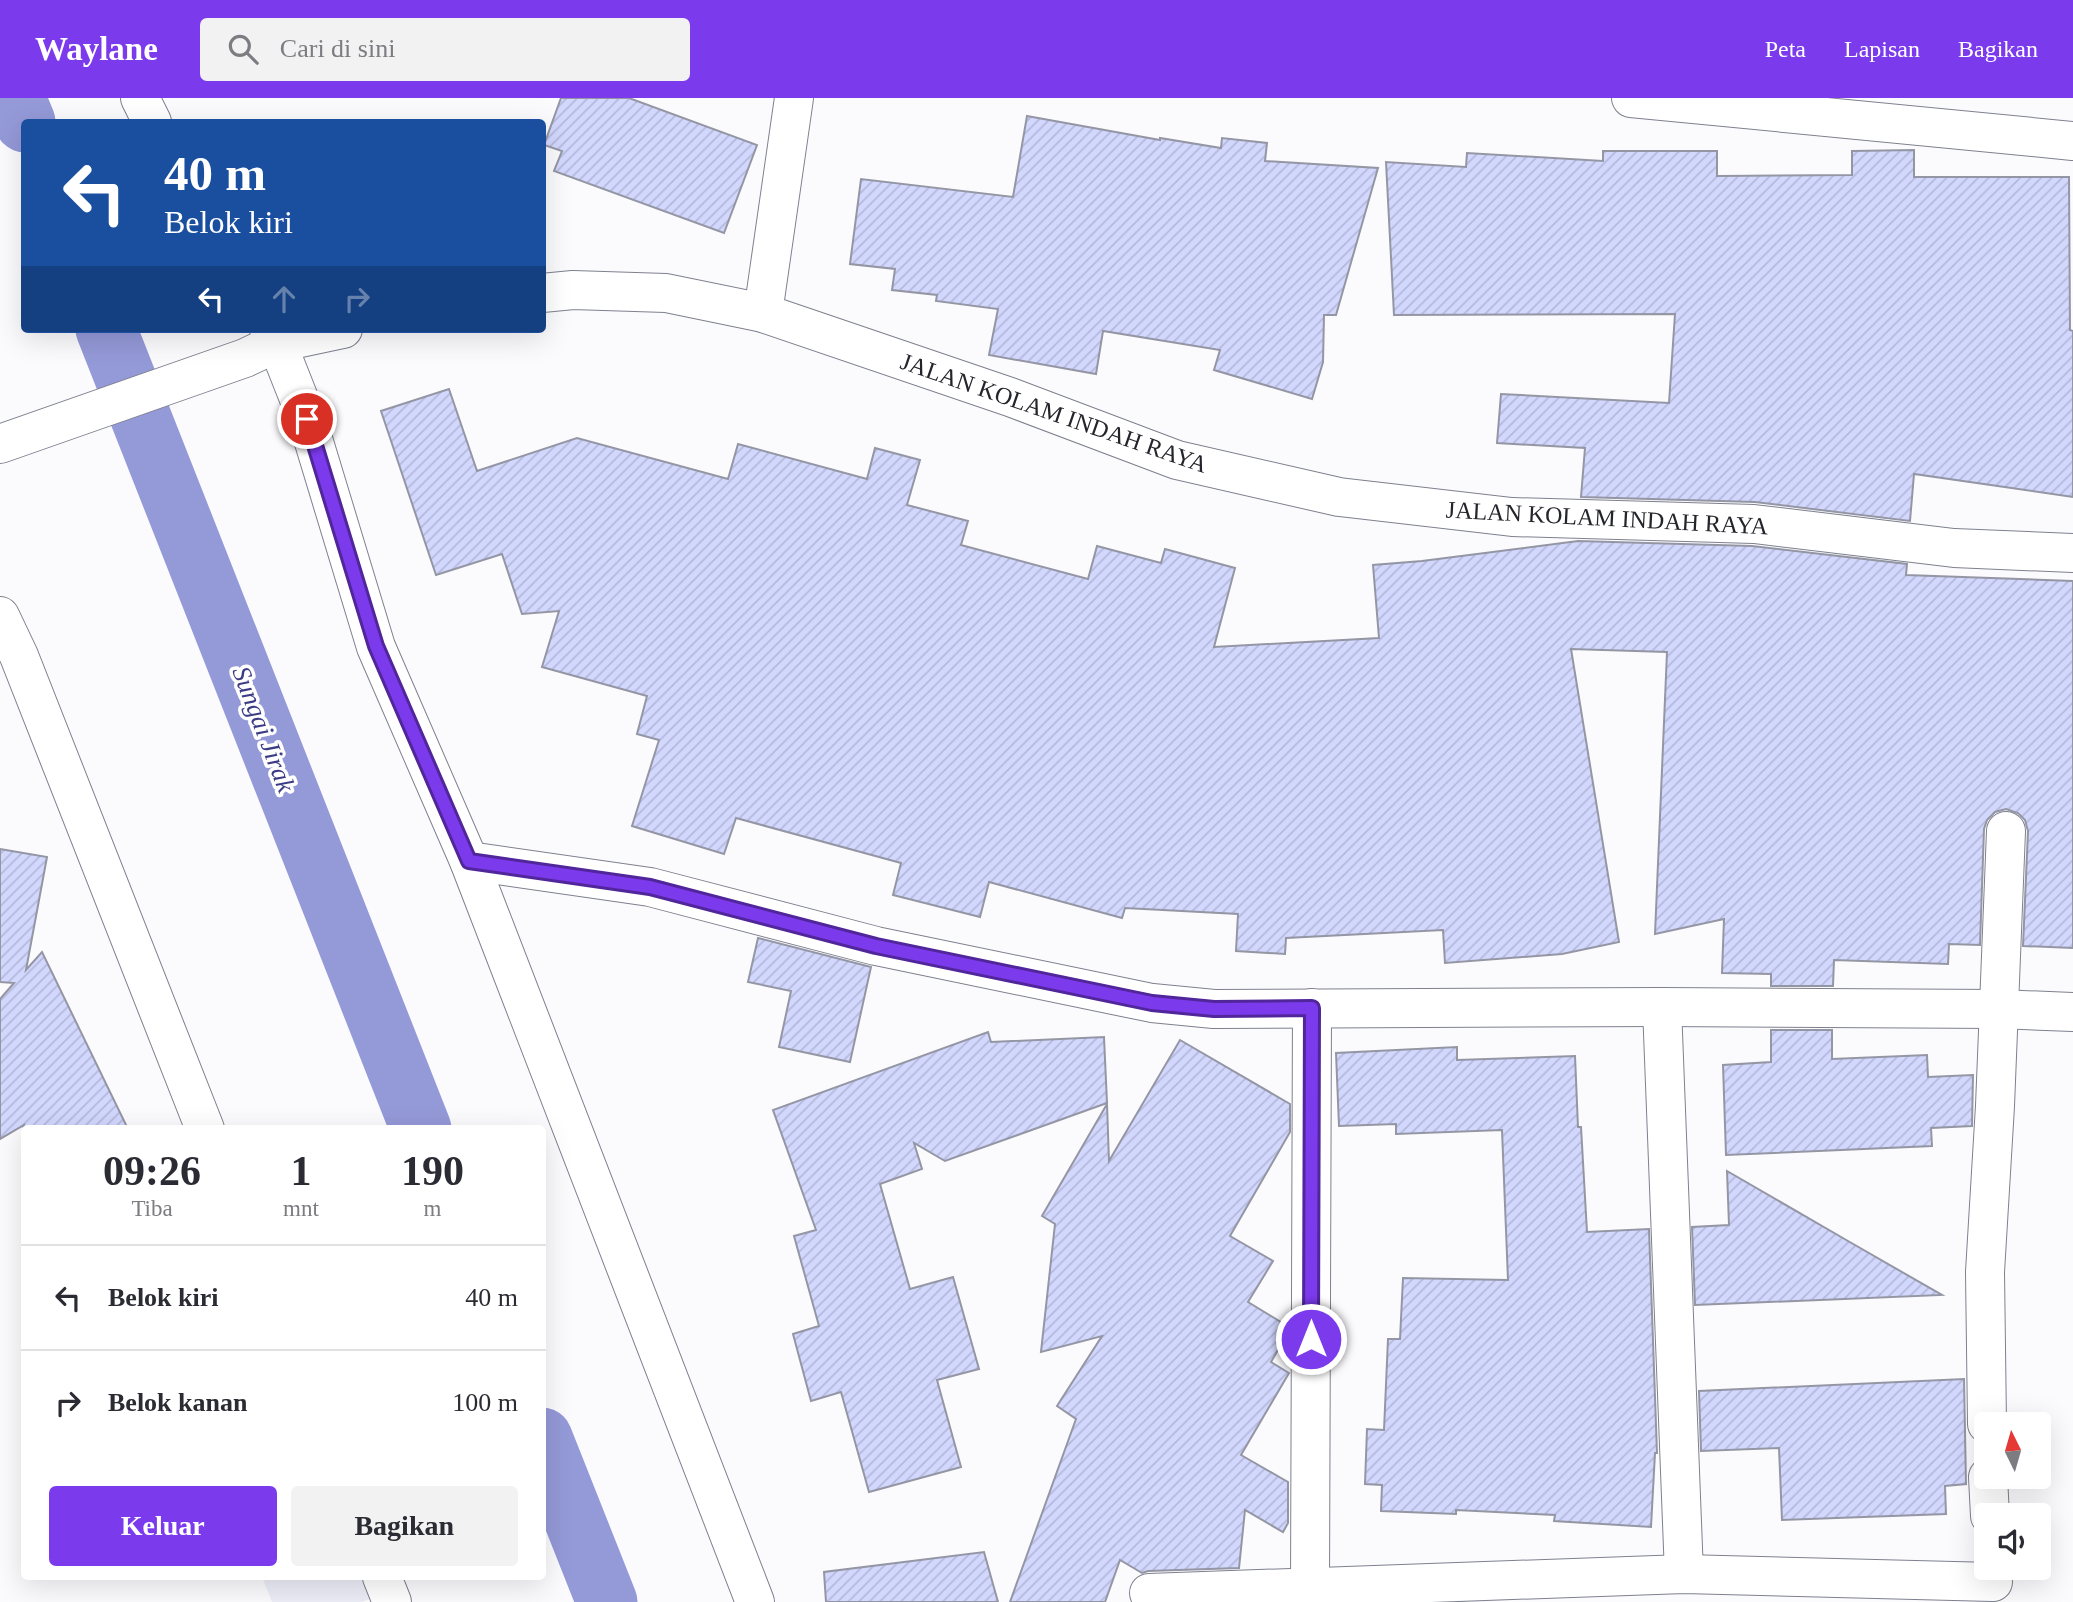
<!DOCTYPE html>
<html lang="id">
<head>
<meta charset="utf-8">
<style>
  :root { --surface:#fff; --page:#f2f2f3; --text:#2b2b33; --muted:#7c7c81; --line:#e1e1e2; --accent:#7c3aed }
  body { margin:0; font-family:Georgia,serif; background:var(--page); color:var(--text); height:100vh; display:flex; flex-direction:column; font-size:26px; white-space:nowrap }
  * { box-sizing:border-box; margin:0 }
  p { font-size:23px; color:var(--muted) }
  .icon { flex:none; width:38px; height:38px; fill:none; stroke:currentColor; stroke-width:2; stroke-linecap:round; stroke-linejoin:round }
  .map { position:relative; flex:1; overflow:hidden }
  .side { position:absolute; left:21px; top:1027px; width:525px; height:455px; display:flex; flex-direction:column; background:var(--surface); border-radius:7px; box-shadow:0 7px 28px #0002 }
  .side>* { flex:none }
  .hud { position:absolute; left:21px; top:21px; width:525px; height:214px; border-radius:7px; box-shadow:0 7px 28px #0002; background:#1a4fa0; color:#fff; overflow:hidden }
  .needle { width:46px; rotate:355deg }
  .fabs { position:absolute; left:1974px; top:1314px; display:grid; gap:14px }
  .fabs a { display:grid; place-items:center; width:77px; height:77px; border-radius:7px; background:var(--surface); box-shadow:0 7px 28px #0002; font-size:35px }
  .pin { position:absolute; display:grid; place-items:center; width:60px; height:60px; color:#fff; margin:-30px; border:4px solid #fff; border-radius:50%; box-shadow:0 2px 7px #0007 }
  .me { position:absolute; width:77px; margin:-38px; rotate:0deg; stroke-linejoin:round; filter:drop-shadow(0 0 5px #0008) }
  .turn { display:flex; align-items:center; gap:24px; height:147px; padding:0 28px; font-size:32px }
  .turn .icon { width:91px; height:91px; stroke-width:2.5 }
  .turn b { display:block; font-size:49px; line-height:60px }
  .lanes { display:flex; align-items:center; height:66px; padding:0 28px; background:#0003; justify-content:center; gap:35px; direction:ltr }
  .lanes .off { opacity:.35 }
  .eta { display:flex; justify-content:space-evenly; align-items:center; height:119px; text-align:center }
  .eta b { font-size:42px; font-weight:800; line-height:49px }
  .button { display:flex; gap:14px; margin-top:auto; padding:14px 28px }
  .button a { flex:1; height:80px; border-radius:7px; background:var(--accent); color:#fff; font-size:28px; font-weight:800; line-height:80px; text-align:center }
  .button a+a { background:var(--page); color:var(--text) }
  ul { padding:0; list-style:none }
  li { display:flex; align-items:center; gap:21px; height:105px; padding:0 28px; border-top:2px solid var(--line) }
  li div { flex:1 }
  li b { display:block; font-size:26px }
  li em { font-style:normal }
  header { display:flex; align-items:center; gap:42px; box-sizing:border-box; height:98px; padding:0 35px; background:var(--accent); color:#fff }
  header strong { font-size:33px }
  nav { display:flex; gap:38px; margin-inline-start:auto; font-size:24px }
  .search { width:490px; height:63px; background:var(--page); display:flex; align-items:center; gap:18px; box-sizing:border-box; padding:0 24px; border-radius:7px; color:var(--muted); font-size:26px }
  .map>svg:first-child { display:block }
  .built { fill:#ecedf7 }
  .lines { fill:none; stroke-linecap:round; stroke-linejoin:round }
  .canal { stroke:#9499d8; stroke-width:61 }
  .building { fill:url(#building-hatch); stroke:#9496a4; stroke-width:2 }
  .minor-casing { stroke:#7e808e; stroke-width:40 }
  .tertiary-casing { stroke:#7e808e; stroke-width:40 }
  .minor { stroke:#fff; stroke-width:38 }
  .tertiary { stroke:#fff; stroke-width:38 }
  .route-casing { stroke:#51269a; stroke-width:18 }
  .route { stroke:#7c3aed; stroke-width:12 }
  .labels { text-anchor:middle; stroke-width:7; stroke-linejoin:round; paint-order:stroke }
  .street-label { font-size:24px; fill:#24252b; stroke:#fff }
  .water-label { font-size:26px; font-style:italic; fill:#3c3c86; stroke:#fff }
</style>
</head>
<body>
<header>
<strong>Waylane</strong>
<div class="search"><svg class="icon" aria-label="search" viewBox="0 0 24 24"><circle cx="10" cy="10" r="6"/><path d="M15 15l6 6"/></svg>Cari di sini</div>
<nav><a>Peta</a><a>Lapisan</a><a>Bagikan</a></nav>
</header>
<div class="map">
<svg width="2073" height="1504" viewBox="0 0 2073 1504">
  <defs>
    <pattern id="building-hatch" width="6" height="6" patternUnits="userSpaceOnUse" patternTransform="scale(1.75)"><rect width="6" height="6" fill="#d2d7fe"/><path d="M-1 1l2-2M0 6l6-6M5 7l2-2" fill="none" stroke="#b4b8da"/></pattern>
  </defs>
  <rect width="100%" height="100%" fill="#fbfbfe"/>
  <!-- built -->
  <polygon class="built" points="262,1479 371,1479 378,1498 362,1504 272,1504"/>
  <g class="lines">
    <!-- canal -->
    <g class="canal">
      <polyline points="15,0 25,24"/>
      <polyline points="106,231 421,1031"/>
      <polyline points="542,1340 607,1504"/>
    </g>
  </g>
  <!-- building -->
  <g class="building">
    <polygon points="561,0 629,0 757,47 724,135 554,73 562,53 544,47"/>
    <polygon points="1027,18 1160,42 1160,40 1221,50 1222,40 1267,45 1265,63 1378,70 1336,217 1324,217 1323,264 1312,301 1214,272 1220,252 1103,233 1096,276 989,257 998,211 936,203 937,197 892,192 895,171 850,166 861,81 1013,99"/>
    <polygon points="1914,52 1914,79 2069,79 2070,232 2073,233 2073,399 1914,376 1910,423 1755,404 1581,399 1585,350 1497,345 1501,296 1669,305 1675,216 1394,217 1386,64 1466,69 1467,55 1603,63 1603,53 1717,53 1717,78 1852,77 1852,53"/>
    <polygon points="449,291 477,373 577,340 728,381 738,346 867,381 875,350 920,362 907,407 968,423 961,447 1088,481 1097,448 1161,465 1165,451 1235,470 1214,549 1379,540 1373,467 1422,463 1578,443 1752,448 1907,466 1906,477 2073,483 2073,850 2023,848 2028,733 2025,722 2018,715 2006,711 1995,714 1987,722 1984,731 1980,847 1949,846 1948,866 1834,862 1833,888 1771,888 1771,876 1722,875 1724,821 1655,836 1667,554 1571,551 1619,844 1562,856 1445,865 1443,832 1286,840 1285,856 1236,853 1238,816 1125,810 1122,820 989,784 980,819 893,797 901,765 736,720 724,756 632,728 659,642 637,636 647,598 542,569 559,513 522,516 502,456 436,477 381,313"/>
    <polygon points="0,751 47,759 26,872 42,854 128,1031 23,1031 24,1027 0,1041 0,901 14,885 0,884"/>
    <polygon points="758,840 871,869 850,964 779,949 791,893 748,884"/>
    <polygon points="1771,932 1832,932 1832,961 1927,957 1928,979 1973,977 1972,1028 1931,1030 1932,1048 1726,1057 1723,967 1771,964"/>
    <polygon points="988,934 991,944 1104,939 1107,1005 945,1063 914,1045 922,1071 880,1086 910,1191 953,1179 979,1271 937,1282 961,1369 869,1394 841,1294 811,1303 793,1236 819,1228 794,1138 816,1132 773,1012"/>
    <polygon points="1180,942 1290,1006 1290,1034 1230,1138 1273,1163 1248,1204 1289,1229 1289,1233 1271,1264 1289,1275 1241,1357 1288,1384 1288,1425 1283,1434 1245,1412 1239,1470 1148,1473 1142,1475 1120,1462 1105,1504 1010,1504 1076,1321 1057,1308 1102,1238 1041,1254 1055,1126 1042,1118 1107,1006 1109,1063"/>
    <polygon points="1457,949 1457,962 1575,958 1578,1029 1581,1029 1587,1134 1649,1131 1657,1355 1655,1355 1651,1429 1554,1423 1555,1417 1456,1412 1456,1416 1381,1413 1382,1387 1365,1386 1367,1331 1384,1332 1388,1241 1400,1241 1403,1180 1508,1182 1502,1032 1396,1036 1396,1026 1339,1028 1336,955"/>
    <polygon points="1727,1073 1848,1143 1942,1197 1695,1207 1692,1129 1729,1127"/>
    <polygon points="1964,1281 1966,1386 1945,1388 1946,1416 1782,1422 1779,1350 1701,1353 1699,1293"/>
    <polygon points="984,1454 998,1504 826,1504 824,1474"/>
  </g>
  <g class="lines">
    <defs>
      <g id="minor">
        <polyline points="140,0 152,24"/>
        <polyline points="1631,0 2073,43"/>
        <polyline points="763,215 794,0"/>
        <polyline points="269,231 277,245 307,321 376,549 469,763 755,1504"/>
        <polyline points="0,518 19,558 205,1031"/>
        <polyline points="469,763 650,789 876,848 1152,905 1214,911 1662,909 1998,911 2073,914"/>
        <polyline points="1662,909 1684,1476"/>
        <polyline points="1987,1326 1985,1174 1995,1008 2006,733"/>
        <polyline points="1988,1379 1990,1418"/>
        <polyline points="382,1479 392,1504"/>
        <polyline points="1310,1490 1312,910"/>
        <polyline points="1149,1495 1684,1476 1993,1484"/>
      </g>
      <g id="tertiary">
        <polyline points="542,195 573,192 666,195 763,215 1010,299 1177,362 1339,399 1512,419 1754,426 1954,450 2073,455"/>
        <polyline points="0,346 245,260 277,245 343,231"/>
      </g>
    </defs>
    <!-- minor casing -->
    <use href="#minor" class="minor-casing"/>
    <!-- tertiary casing -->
    <use href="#tertiary" class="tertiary-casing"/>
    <!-- minor -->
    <use href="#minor" class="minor"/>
    <!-- tertiary -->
    <use href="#tertiary" class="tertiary"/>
  </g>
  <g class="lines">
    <defs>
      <polyline id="route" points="307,321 376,548 469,763 650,789 876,848 1152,905 1214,911 1312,910 1311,1241"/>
    </defs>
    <!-- route casing -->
    <use href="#route" class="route-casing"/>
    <!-- route -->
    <use href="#route" class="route"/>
  </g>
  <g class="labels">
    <!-- street labels -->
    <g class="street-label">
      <text transform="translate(1054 315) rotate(19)" y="8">JALAN KOLAM INDAH RAYA</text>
      <text transform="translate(1607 420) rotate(3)" y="8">JALAN KOLAM INDAH RAYA</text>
    </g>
    <!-- water labels -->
    <g class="water-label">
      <text transform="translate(264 631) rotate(69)" y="9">Sungai Jirak</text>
    </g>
  </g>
</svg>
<div class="fabs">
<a><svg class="needle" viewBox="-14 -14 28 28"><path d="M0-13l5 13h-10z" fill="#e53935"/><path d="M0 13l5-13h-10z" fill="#7c7c81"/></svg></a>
<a><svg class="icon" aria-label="sound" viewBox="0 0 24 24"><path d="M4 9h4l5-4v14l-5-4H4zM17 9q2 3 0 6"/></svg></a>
</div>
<div class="pin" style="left:307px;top:321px;background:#d93025"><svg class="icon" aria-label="arrive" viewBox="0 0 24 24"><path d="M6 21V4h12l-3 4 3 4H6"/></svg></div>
<svg class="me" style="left:1311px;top:1241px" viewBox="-20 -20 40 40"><circle r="17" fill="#7c3aed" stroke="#fff" stroke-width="3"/><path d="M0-11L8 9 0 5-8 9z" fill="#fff"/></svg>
<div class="hud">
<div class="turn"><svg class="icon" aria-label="left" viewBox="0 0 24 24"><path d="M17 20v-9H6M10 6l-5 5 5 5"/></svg><div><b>40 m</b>Belok kiri</div></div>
<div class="lanes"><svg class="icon" aria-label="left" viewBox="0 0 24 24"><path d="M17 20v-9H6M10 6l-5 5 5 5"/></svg><svg class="icon off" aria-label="ahead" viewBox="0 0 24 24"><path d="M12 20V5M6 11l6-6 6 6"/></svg><svg class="icon off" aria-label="right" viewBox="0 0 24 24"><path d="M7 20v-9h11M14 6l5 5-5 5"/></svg></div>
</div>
<section class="side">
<div class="eta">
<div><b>09:26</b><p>Tiba</p></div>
<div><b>1</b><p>mnt</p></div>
<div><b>190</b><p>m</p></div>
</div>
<ul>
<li><svg class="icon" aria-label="left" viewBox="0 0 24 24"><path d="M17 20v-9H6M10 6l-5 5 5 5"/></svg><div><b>Belok kiri</b></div><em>40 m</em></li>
<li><svg class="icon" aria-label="right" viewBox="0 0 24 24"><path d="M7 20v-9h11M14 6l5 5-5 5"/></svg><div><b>Belok kanan</b></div><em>100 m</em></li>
</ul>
<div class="button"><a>Keluar</a><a>Bagikan</a></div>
</section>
</div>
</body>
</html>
